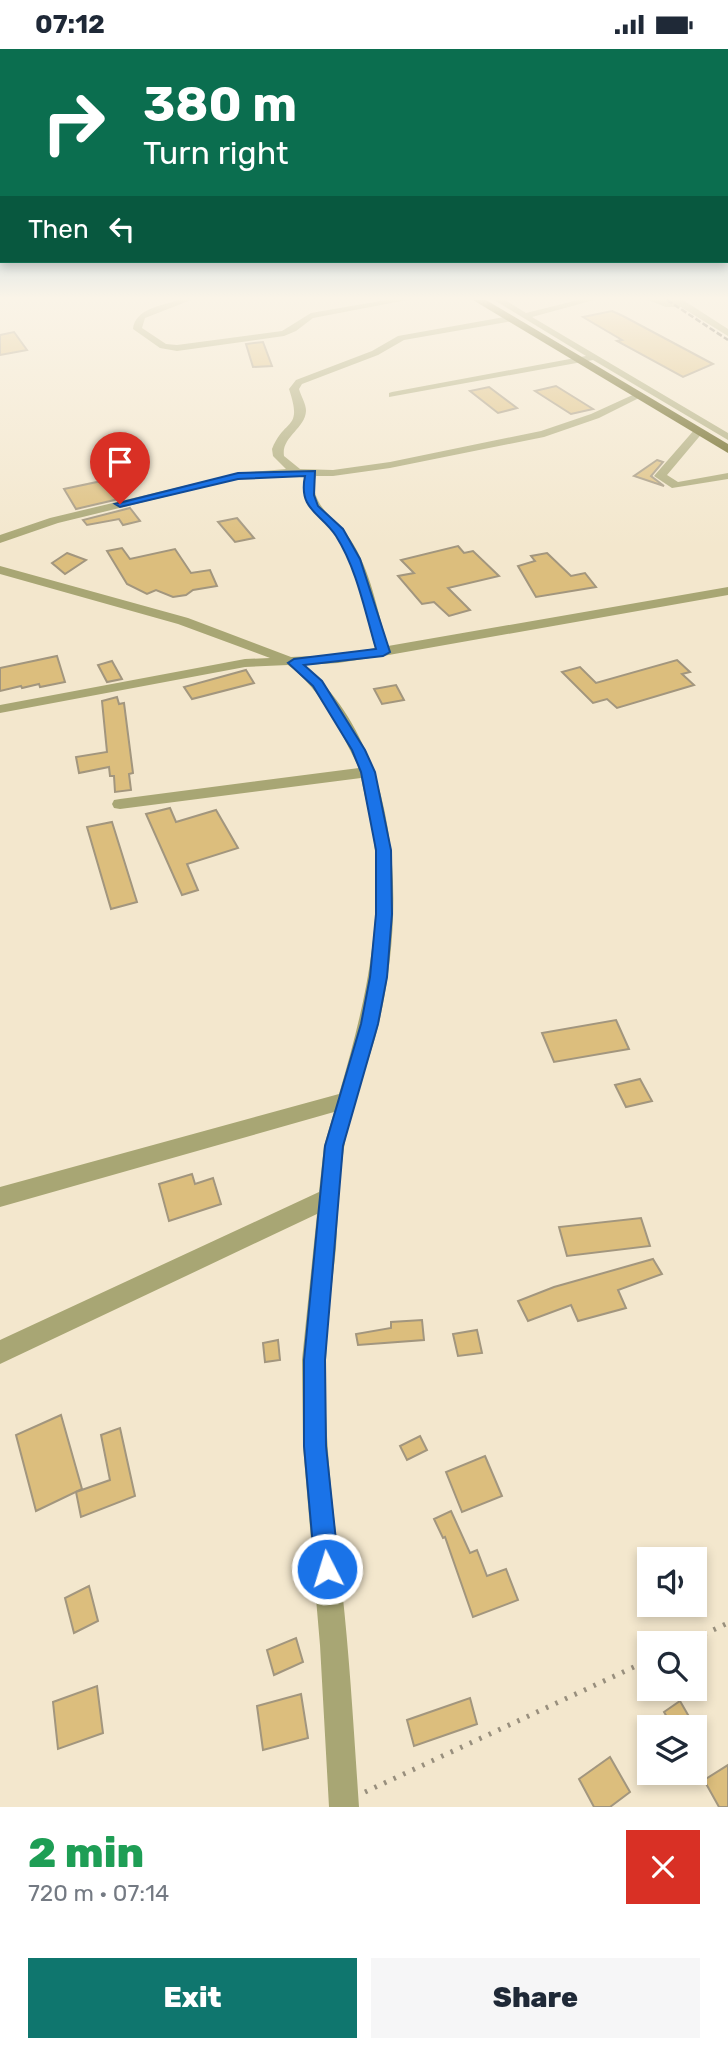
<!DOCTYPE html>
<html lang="en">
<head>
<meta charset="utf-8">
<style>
  :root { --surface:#fff; --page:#f6f6f7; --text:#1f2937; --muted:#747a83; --accent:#0f766e }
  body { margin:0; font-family:Rubik,sans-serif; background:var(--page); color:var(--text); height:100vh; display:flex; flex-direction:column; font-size:26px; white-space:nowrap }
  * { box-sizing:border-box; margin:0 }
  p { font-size:23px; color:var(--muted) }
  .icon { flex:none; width:38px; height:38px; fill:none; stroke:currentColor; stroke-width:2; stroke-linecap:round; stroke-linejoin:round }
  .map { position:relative; height:1758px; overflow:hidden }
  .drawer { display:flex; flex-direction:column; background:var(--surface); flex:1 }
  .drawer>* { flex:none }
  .banner { position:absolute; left:0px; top:0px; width:728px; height:214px; box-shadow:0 4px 10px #0003; background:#0b6e4f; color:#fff; overflow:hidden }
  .controls { position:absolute; left:637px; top:1498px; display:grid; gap:14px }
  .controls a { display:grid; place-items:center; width:70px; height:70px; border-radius:0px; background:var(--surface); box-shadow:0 4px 10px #0003; font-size:35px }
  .pin { position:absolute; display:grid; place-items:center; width:60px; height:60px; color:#fff; margin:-72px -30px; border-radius:50% 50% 50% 0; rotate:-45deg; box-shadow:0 0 7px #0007 }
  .pin .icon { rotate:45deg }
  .me { position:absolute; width:77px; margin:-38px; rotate:355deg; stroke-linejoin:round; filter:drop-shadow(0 0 5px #0008) }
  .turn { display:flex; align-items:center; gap:24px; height:147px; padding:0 28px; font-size:32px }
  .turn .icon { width:91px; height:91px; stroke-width:2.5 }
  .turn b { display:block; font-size:49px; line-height:60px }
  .then { display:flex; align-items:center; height:66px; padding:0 28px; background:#0003; gap:14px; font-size:26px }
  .round { display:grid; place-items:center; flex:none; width:74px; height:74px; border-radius:0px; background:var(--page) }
  .headline { display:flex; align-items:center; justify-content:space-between; height:119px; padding:0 28px }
  h1 { font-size:42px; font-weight:800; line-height:52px; color:#1e9e55 }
  .primary-button { display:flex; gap:14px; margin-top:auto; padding:14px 28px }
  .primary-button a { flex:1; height:80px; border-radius:0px; background:var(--accent); color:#fff; font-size:28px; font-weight:800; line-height:80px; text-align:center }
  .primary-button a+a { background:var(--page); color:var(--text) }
  .status { display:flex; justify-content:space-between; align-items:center; height:49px; padding:0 35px; background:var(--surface); direction:ltr }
  .status svg { height:19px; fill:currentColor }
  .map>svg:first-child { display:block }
  .building { fill:#dcbe7d; stroke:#a2967e; stroke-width:2 }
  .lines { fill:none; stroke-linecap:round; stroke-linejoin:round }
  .path { stroke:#988f7d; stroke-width:5; stroke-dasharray:2.5 8; stroke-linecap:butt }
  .minor { fill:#a8a674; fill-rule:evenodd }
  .highway { fill:#5c580e; fill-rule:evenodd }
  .rail { stroke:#575143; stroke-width:2.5; stroke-dasharray:6 2.5; stroke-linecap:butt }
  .route { fill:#1a73e8; stroke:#114b97; stroke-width:2 }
</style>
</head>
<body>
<div class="status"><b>07:12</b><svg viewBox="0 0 49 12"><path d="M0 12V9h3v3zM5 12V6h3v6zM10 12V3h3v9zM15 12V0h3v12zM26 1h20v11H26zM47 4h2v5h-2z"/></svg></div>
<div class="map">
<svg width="728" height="1758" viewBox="0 0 728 1758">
  <rect width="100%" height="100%" fill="#f3e7cd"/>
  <!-- building -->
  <g class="building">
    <polygon points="612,262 623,267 713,315 683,328 617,292 622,291 583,268"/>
    <polygon points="14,283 27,301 0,306 0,286"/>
    <polygon points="263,293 272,317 253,318 246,295"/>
    <polygon points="556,337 593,360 571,365 535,342"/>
    <polygon points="489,338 517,359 498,364 470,342"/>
    <polygon points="657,411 663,413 651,427 664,437 634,427"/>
    <polygon points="113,413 133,435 116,439 123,449 76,460 64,440 106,431 94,417"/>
    <polygon points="130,459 140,472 123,476 119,470 87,476 83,471"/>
    <polygon points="237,469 254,489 235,493 218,473"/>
    <polygon points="458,497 464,504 473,502 499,527 448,539 470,561 449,567 434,553 422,555 398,527 414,524 401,511"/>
    <polygon points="122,499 130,510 175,500 191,524 210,521 217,537 193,541 186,546 173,548 156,541 147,545 127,535 107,502"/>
    <polygon points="67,504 86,511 65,525 52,514"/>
    <polygon points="547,504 571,527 585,524 596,538 536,548 518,517 535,512 531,507"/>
    <polygon points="57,607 65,633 40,638 39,635 22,639 21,637 0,642 0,619"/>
    <polygon points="677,611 690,623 682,625 694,636 617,659 607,650 593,654 562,623 580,618 596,634"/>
    <polygon points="112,612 122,630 107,633 98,616"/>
    <polygon points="246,621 254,634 192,650 184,638"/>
    <polygon points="396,636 404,651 382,655 374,640"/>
    <polygon points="117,648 119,655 124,654 133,724 129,725 131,741 115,743 114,727 110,727 109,718 79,724 76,708 107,703 102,652"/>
    <polygon points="170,759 176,773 216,761 238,799 187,815 198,841 182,846 146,765"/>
    <polygon points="112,773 137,853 111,860 87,778"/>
    <polygon points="616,971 629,1000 554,1013 542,984"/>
    <polygon points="640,1030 652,1052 626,1058 615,1036"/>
    <polygon points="192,1125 195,1135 213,1129 221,1155 169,1172 159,1135"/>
    <polygon points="641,1169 650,1197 567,1207 559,1178"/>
    <polygon points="653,1210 662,1225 618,1241 626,1259 578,1272 571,1256 528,1272 518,1252 554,1238"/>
    <polygon points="422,1271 424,1291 358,1296 356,1285 391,1279 391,1273"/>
    <polygon points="477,1281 482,1304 458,1307 453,1285"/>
    <polygon points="278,1291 280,1311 265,1313 263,1294"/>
    <polygon points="61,1366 82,1440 36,1462 16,1386"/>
    <polygon points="120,1379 135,1447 81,1468 76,1443 110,1431 101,1386"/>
    <polygon points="420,1387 427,1401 407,1411 400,1397"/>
    <polygon points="485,1407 502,1447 462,1463 446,1423"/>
    <polygon points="451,1462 470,1504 477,1501 487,1527 506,1520 518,1551 473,1568 445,1488 443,1489 434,1470"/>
    <polygon points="89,1537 98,1572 74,1584 65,1549"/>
    <polygon points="296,1589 303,1613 274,1626 267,1601"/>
    <polygon points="97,1637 103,1684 58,1700 53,1653"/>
    <polygon points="301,1645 308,1689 263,1701 257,1657"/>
    <polygon points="470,1649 477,1675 414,1697 407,1671"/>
    <polygon points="680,1652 695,1678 673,1678 664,1663"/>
    <polygon points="610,1708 630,1743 610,1758 594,1758 579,1730"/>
    <polygon points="728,1716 728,1758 719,1758 704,1731"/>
  </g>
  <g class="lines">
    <!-- path -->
    <g class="path">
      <polyline points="685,1594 728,1574"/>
      <polyline points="365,1743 649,1611"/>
    </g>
    <!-- minor -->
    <g class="minor">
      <path d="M178,251H191L145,269L142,279L166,295L177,296L282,282L311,264L386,251H407L313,269L296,282L284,287L177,302L160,299L133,280C135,260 161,257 178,251Z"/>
      <polygon points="494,251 505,251 526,264 578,251 594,251 532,268 728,384 728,391 593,311 389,348 389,344 392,343 586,307"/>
      <polygon points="648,251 683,251 728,280 728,287 681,258 666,258"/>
      <path d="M510,267L514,270L513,272L404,291L378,306L302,335L299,340C301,347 306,355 306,362C305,380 281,388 284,407L300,420L333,421L390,413L541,382L591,365L637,344L645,346L599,369L544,388L390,419L333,427H316C307,454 336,470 350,490C371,521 377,562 388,597L728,538V546L383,607L338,614L304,616C402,701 406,856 379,974C369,1015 350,1057 344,1099C339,1132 338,1166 336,1199C332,1236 327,1273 326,1311C323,1387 334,1464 342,1540C350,1613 354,1685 359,1758H329L320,1596L303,1397L302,1311L317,1165L0,1315V1291L319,1143L324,1097L334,1063L0,1158V1138L339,1045C363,963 381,888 375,802C373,778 366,753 361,729L120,760L114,759L112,755L114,751L120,750L359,719C340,681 323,642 288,616L245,618L0,664V656L245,610L270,609L178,575L0,525V517L188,569L291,608L338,606L375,599C365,563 359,522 339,490C325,469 295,456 305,427L238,430L58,474L0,494V486L50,469L238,424L286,420L273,407L272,400C285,368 303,382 289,340L296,331L372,302L398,287Z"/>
      <polygon points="695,380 704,382 667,426 678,433 728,424 728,430 672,439 654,427"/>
    </g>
    <!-- highway -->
    <polygon class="highway" points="473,251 486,251 728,395 728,404"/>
    <!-- rail -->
    <polyline class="rail" points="667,251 728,291"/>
  </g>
  <!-- sky -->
  <linearGradient id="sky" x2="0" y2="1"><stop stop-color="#68a9d4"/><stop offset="0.5" stop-color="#faf4e8"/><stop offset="1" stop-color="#faf4e8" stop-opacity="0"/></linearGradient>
  <rect width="728" height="498" fill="url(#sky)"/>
  <!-- route -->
  <path class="route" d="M315,422L314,446L318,457L343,480L360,510L390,603L383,607L304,616L322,632L365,701L375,723L391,801L392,865L387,928L378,975L343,1097L325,1311L326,1397L339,1520L336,1528L327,1532L319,1528L315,1520L304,1397V1311L325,1097L361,975L370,928L376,865V801L361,723L352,701L313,637L288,614L294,610L376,600C365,563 357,520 336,487C321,464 298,461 305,427L238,430L120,458L115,455L238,424Z"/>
</svg>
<div class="controls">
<a><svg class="icon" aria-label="sound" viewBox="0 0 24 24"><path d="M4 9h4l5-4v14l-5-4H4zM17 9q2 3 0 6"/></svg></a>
<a><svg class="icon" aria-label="search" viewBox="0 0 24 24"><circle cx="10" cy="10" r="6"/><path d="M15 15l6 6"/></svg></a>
<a><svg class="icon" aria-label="layers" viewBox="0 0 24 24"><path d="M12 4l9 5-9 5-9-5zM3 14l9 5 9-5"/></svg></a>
</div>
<div class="pin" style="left:120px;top:455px;background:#d93025"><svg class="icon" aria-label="arrive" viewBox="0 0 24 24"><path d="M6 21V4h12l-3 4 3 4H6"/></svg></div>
<svg class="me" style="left:327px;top:1520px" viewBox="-20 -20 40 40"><circle r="17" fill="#1a73e8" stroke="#fff" stroke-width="3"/><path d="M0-11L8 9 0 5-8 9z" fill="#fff"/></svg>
<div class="banner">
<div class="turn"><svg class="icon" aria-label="right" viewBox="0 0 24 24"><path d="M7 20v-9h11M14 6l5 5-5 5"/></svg><div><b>380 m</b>Turn right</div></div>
<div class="then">Then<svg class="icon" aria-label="left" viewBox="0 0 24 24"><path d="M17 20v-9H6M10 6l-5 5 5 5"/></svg></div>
</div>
</div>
<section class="drawer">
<div class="headline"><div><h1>2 min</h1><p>720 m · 07:14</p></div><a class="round" style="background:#d93025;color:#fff"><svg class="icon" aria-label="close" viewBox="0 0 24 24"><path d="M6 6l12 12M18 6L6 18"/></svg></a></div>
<div class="primary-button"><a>Exit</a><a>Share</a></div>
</section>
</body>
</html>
